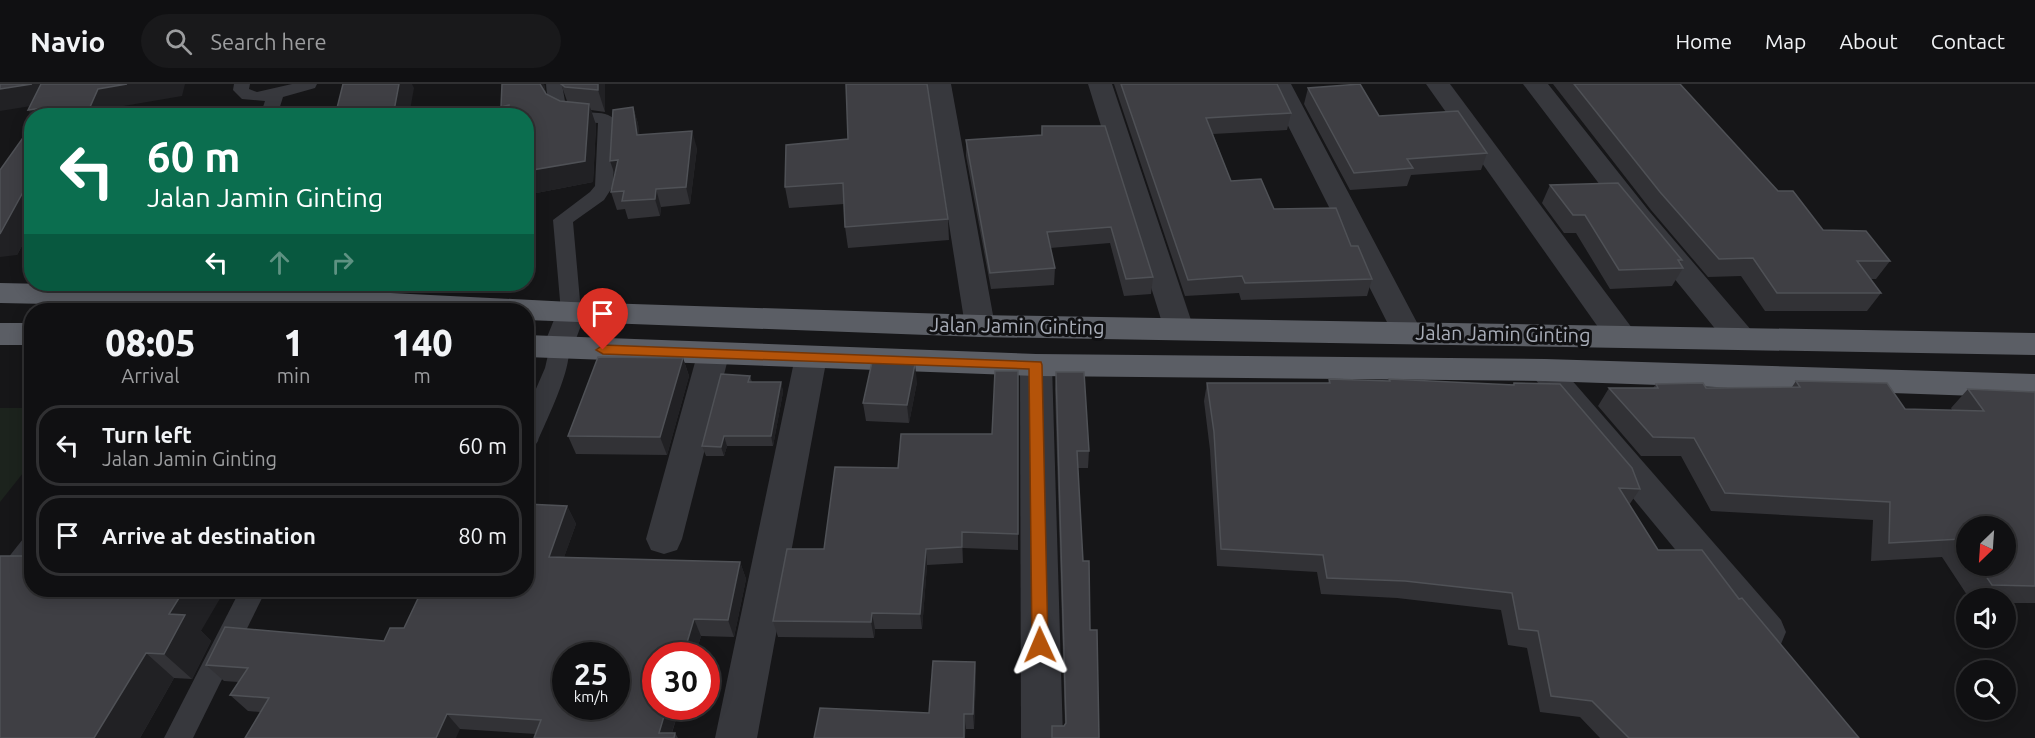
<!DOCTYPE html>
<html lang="en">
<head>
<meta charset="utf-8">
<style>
  :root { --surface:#101012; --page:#19191b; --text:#f1f3f6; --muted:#9c9d9f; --line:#303032 }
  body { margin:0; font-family:Ubuntu,sans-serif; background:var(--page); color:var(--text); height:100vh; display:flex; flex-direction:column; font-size:22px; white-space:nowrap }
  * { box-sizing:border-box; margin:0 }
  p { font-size:20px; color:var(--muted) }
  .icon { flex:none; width:33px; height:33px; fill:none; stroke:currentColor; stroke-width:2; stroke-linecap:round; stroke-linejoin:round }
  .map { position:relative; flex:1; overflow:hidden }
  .details { position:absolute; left:24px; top:219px; width:510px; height:294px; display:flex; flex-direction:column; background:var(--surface); border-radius:24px; box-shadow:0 3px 15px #0003,0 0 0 2px var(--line) }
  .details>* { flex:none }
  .hud { position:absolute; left:24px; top:24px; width:510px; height:183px; border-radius:24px; box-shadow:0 3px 15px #0003,0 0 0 2px var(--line); background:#0b6e4f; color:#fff; overflow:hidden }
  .needle { width:39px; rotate:205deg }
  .fabs { position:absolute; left:1956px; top:432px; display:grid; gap:12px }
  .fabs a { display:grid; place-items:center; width:60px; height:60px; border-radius:50%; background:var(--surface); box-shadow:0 3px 15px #0003,0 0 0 2px var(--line); font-size:30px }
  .speed { position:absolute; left:552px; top:558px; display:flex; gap:12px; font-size:30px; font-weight:700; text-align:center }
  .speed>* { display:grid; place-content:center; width:78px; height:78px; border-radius:50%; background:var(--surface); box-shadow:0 3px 15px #0003,0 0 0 2px var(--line); line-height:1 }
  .speed small { font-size:15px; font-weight:400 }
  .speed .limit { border:9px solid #d22; background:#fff; color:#111 }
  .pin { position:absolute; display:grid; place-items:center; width:51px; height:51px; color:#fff; margin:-62px -26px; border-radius:50% 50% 50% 0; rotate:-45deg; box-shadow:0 0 6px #0007 }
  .pin .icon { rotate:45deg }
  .me { position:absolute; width:66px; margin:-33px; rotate:359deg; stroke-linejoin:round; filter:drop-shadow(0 0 4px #0008) }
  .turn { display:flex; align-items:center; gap:21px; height:126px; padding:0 24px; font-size:27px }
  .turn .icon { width:78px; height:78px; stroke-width:2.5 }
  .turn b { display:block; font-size:42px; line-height:51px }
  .lanes { display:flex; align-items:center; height:57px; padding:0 24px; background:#0003; justify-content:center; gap:30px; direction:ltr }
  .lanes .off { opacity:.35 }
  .eta { display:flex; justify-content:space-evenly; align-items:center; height:102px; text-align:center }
  .eta b { font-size:36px; font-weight:800; line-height:42px }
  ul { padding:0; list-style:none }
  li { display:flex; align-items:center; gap:18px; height:81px; margin:0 12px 9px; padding:0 12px; border:3px solid var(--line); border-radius:24px }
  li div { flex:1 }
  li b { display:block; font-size:22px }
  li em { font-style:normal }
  header { display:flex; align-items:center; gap:36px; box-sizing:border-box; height:84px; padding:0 30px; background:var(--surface); border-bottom:2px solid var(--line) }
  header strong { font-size:28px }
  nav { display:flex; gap:33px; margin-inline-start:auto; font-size:21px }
  .search { width:420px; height:54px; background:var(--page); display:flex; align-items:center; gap:15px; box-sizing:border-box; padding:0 21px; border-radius:33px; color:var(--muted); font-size:22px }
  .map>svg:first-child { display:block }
  .green { fill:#1c231d }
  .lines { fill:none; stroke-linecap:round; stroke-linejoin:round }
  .service { fill:#37383d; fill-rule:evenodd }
  .minor { fill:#37383d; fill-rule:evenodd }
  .trunk { fill:#5b5e65; fill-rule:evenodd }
  .wall { fill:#323236; fill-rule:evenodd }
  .shaded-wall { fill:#212124 }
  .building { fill:#3f3f44; stroke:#4f5156; stroke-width:1.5; fill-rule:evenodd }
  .route { fill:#b45309; stroke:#753606; stroke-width:1.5 }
  .labels { text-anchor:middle; stroke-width:6; stroke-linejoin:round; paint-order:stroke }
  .street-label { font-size:20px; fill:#a8adb8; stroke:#111113 }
</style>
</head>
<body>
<header>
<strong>Navio</strong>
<div class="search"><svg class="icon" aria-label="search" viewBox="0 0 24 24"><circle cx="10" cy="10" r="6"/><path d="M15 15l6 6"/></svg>Search here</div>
<nav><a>Home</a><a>Map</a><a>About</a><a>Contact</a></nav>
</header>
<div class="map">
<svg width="2035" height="654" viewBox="0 0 2035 654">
  <rect width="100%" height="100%" fill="#161618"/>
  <!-- green -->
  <polygon class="green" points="0,324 32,324 31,379 0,418"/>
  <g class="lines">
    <!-- service -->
    <g class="service">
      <polygon points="234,0 250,0 249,5 257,8 292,0 317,0 315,4 283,13 277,32 260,32 265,17 242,15 233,6"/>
      <path d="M546,0H562L566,23C580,34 604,22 616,37L613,102L604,116L573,138L581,228L578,233L571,235L564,233L561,228L553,136L590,108L595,102L598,39C564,35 549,41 546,0Z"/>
      <polygon points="323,200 343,200 341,216 338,221 331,223 324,221 321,216"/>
      <path d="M559,255L567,258C577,276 546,337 538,357L534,363L526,366V328L545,284L551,258Z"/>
      <polygon points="32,452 32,481 9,511 0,514 0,484 23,455"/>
      <polygon points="240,506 266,506 193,654 164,654"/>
    </g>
    <!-- minor -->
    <g class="minor">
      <polygon points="927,0 951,0 995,242 991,250 980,253 969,250 965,242"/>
      <polygon points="1088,0 1112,0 1194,245 1190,253 1179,256 1168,253 1164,245"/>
      <polygon points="1267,0 1291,0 1422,248 1418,256 1407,259 1396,256 1392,248"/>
      <polygon points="1426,0 1450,0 1632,244 1636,252 1632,260 1621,263 1610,260"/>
      <polygon points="1523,0 1548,0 1649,127 1752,247 1757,255 1752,263 1741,266 1730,263 1629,139"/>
      <polygon points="571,218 582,221 586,228 570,271 559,274 548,271 543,263 560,221"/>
      <polygon points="713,260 724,263 729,271 682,455 677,466 664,470 651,466 646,455 697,271 702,263"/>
      <polygon points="811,262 822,265 827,273 757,654 715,654 795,273 800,265"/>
      <polygon points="1036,270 1047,273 1052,281 1063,654 1021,654 1020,281 1025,273"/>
      <polygon points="1545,275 1556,278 1781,536 1786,548 1781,560 1767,565 1753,560 1534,294 1529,286 1534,278"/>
    </g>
    <!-- trunk -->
    <g class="trunk">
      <polygon points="0,199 331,206 571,218 980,231 2035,249 2035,271 980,253 526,236 526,226 338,226 0,219"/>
      <rect x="0" y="239" width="32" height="22"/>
      <polygon points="526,251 1036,270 1545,275 2035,290 2035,314 1545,297 1036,292 526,273"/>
    </g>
  </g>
  <!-- wall -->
  <g class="wall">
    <polygon points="502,0 544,0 546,10 560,17 567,17 561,0 605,0 605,28 591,26 596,41 593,98 526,111 526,32"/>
    <polygon points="1114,0 1277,0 1291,29 1287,46 1213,50 1231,97 1274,125 1351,162 1372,195 1367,212 1241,216 1239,209 1185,212"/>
    <polygon points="1553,0 1680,0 1778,107 1823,146 1890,177 1876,195 1870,195 1881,209 1867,227 1765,227 1741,192 1708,193 1651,126"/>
    <polygon points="1308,4 1379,32 1487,69 1481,86 1411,91 1407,102 1350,106 1304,20"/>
    <polygon points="633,23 638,40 639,50 697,64 690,120 661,123 660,132 628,135 625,125 617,126 611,108"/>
    <polygon points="32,41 32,143 17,171"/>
    <polygon points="1042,42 1153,193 1151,210 1124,212 1110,159 1050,164 1055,184 1054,201 991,205 966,72 966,56 1041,51"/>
    <polygon points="786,61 948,135 949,156 848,164 845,143 844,120 789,124 785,103"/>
    <polygon points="1550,101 1682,176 1680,179 1683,184 1672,202 1610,205 1576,149 1564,149 1542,119"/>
    <polygon points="683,274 689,292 667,371 576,370 568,352"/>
    <polygon points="1018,287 1018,466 963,464 963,479 927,481 922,545 875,545 874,554 778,553 773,537 824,465 898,384 992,350"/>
    <polygon points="1056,288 1089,367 1088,384 1078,384 1083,477 1090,546 1099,654 1064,642 1065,641 1055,305"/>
    <polygon points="750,292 752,298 781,298 783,308 773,362 727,362 724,372 706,372 702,362"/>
    <polygon points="1329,295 1388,297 1389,295 1512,301 1514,299 1640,405 1629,421 1658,466 1739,515 1859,654 1600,654 1580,633 1540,628 1527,564 1508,561 1501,526 1397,514 1321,510 1317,488 1217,482 1210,366 1204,317 1207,299 1328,299"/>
    <path d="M1796,297L1905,325L1952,326L1951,324L1968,305L2035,308V519H2006V514H1969L1942,473L1871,477L1873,436L1711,427L1681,372H1641L1598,322L1609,304H1653L1656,300L1706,304L1792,303ZM1966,442L2006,482H1966Z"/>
    <polygon points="917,298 909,339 866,337 863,319"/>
    <polygon points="567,422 576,440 564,473 740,478 746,495 734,553 701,552 695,572 656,572 656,622 680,622 672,649 675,649 678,654 534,654 536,650 460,645 248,627 230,611 238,598 224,597 206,581 384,557 404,544"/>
    <polygon points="32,472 201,547 211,557 192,595 174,594 140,654 0,654"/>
    <polygon points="975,578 976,592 974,645 966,645 929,629"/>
  </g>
  <!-- shaded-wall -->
  <g class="shaded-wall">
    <polygon points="32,0 43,0 56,18 0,27 0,5"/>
    <polygon points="127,0 185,0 182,12 112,24 109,32 86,32 98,5"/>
    <polygon points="399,0 412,0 414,4 409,32 393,32"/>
    <polygon points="540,0 544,0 548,23"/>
    <polygon points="598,0 605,0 605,28 598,6"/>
    <polygon points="589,20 596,41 593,98 526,111 526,87"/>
    <polygon points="509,21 513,32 505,32 501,23"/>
    <polygon points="633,23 638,40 642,68 637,51"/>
    <polygon points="43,24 49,32 32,32 28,26"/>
    <polygon points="692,47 697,64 690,120 686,103"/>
    <polygon points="618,76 616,94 610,77"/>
    <polygon points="27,101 32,107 32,143 17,171 0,173 0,150"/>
    <polygon points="656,105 661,123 660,132 655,115"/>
    <polygon points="683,274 689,292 667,371 660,353"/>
    <polygon points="915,280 917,298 909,339 907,321"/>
    <polygon points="781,298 783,308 773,362 771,352"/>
    <polygon points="724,352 727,362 724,372 721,363"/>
    <polygon points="567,422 576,440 558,490 549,473"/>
    <polygon points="962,448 963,464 963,479 962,463"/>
    <polygon points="926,465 927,481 922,545 920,530"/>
    <polygon points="740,478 746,495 734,553 728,536"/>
    <polygon points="184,506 225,506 201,547 211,557 192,595 164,570 169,530"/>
    <polygon points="872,529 875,545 874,554 871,538"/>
    <polygon points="694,535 701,552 695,572 683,572"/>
    <polygon points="146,569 174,594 140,654 94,654"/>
    <polygon points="975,578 976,592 974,645 973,630"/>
    <polygon points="667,622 680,622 670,654 659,649"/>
    <polygon points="447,630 460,645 456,654 436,654"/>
    <polygon points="964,630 966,645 965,654 964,654"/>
  </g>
  <!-- building -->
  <g class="building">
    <polygon points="0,0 32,0 0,5"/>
    <polygon points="41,0 127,0 98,5 86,32 38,32 43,24 28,26"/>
    <polygon points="343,0 399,0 393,32 335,32"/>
    <polygon points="502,0 540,0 546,10 560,17 589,20 585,77 526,87 526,32 509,32 509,21 501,23"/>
    <polygon points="561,0 598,0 598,6 565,3"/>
    <polygon points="846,0 927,0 948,135 845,143 843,99 785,103 786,61 848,55"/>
    <polygon points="1121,0 1277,0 1291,29 1206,34 1231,97 1261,95 1274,125 1336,124 1351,162 1358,162 1372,195 1245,199 1242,192 1188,196"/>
    <polygon points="1360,0 1379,32 1458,27 1487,69 1407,75 1413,84 1354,89 1308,4"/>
    <polygon points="1574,0 1680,0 1778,107 1793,107 1823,146 1866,147 1890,177 1857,177 1881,209 1777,209 1753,174 1719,175 1660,108"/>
    <polygon points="633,23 637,51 692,47 686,103 656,105 655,115 622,117 624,107 611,108 618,76 610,77 613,26"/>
    <polygon points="32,41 32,101 27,101 0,150 0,86"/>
    <polygon points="1042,42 1105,42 1153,193 1126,195 1111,143 1047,148 1055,184 990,189 966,56 1042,51"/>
    <polygon points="1618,99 1682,176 1678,176 1683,184 1619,186 1585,131 1573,131 1550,101"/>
    <polygon points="598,273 683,274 660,353 568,352"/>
    <polygon points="872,278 915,280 907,321 863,319"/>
    <polygon points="995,287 1018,287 1018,450 962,448 962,463 926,465 920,530 872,529 871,538 773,537 787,465 824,465 835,383 898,384 901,350 992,350"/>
    <polygon points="1056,288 1084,288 1089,367 1077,367 1083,477 1089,477 1090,546 1097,546 1099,654 1052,654 1052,642 1064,642 1066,639"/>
    <polygon points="721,290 750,292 748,298 781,298 771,352 724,352 721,363 702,362"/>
    <polygon points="1329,295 1390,297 1389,295 1514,301 1514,299 1560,300 1632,384 1640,405 1619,404 1658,466 1702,466 1739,515 1742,514 1859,654 1629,654 1592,617 1551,612 1538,547 1519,545 1512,509 1405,497 1327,494 1323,471 1221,465 1214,348 1207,299 1330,299"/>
    <polygon points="1796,297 1887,299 1905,325 1984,327 1968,305 2035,308 2035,502 1992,501 1979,482 2006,482 2006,442 1966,442 1966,463 1961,455 1889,459 1890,418 1725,409 1694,354 1653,353 1609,304 1658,304 1656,300 1703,299 1706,304 1800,303"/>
    <path d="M526,420L567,422L549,473L740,478L728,536L694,535L683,572H656V622H667L659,649H675L674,654H534L541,636L447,630L436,654H245L269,614L230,611L248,584L206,581L225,543L384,557L390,544H404L422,506H526ZM566,572H616V622H566Z"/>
    <polygon points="0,472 32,472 32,506 184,506 169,530 185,531 164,570 146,569 94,654 0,654"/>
    <polygon points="933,577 975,578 973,630 964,630 964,654 814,654 820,624 929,629"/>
  </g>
  <!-- route -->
  <polygon class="route" points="603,261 1041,278 1042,281 1048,561 1046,566 1040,568 1035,566 1032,561 1029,285 603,270 596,266"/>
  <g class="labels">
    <!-- street labels -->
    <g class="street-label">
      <text transform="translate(1017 242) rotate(1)" y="7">Jalan Jamin Ginting</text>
      <text transform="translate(1503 250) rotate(1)" y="7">Jalan Jamin Ginting</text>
    </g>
  </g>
</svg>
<div class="fabs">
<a><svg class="needle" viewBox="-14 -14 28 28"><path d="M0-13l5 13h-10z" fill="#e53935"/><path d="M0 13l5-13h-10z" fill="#9c9d9f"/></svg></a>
<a><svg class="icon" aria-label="sound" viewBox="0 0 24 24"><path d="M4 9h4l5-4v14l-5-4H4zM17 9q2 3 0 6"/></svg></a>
<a><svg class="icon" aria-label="search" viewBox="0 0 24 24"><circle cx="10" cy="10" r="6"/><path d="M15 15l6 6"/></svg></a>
</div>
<div class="speed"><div>25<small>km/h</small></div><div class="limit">30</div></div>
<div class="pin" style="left:603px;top:266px;background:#d93025"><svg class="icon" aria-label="arrive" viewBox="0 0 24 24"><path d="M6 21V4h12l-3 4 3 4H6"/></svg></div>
<svg class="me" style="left:1040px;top:561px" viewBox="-20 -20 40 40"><path d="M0-17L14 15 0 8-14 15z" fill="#b45309" stroke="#fff" stroke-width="4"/></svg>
<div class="hud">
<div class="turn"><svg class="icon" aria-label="left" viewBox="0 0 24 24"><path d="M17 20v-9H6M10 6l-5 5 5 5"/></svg><div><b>60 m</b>Jalan Jamin Ginting</div></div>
<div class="lanes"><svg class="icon" aria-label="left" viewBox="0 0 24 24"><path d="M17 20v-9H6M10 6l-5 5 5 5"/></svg><svg class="icon off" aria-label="ahead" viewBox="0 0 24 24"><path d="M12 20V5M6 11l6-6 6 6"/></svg><svg class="icon off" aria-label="right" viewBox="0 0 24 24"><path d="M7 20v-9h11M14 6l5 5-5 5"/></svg></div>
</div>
<section class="details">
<div class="eta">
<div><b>08:05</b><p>Arrival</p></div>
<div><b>1</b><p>min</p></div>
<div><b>140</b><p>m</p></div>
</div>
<ul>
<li><svg class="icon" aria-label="left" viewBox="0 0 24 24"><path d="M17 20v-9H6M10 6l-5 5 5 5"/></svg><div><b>Turn left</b><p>Jalan Jamin Ginting</p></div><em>60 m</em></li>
<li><svg class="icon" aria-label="arrive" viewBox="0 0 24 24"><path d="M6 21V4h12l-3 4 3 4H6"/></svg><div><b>Arrive at destination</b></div><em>80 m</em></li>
</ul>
</section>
</div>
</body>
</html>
